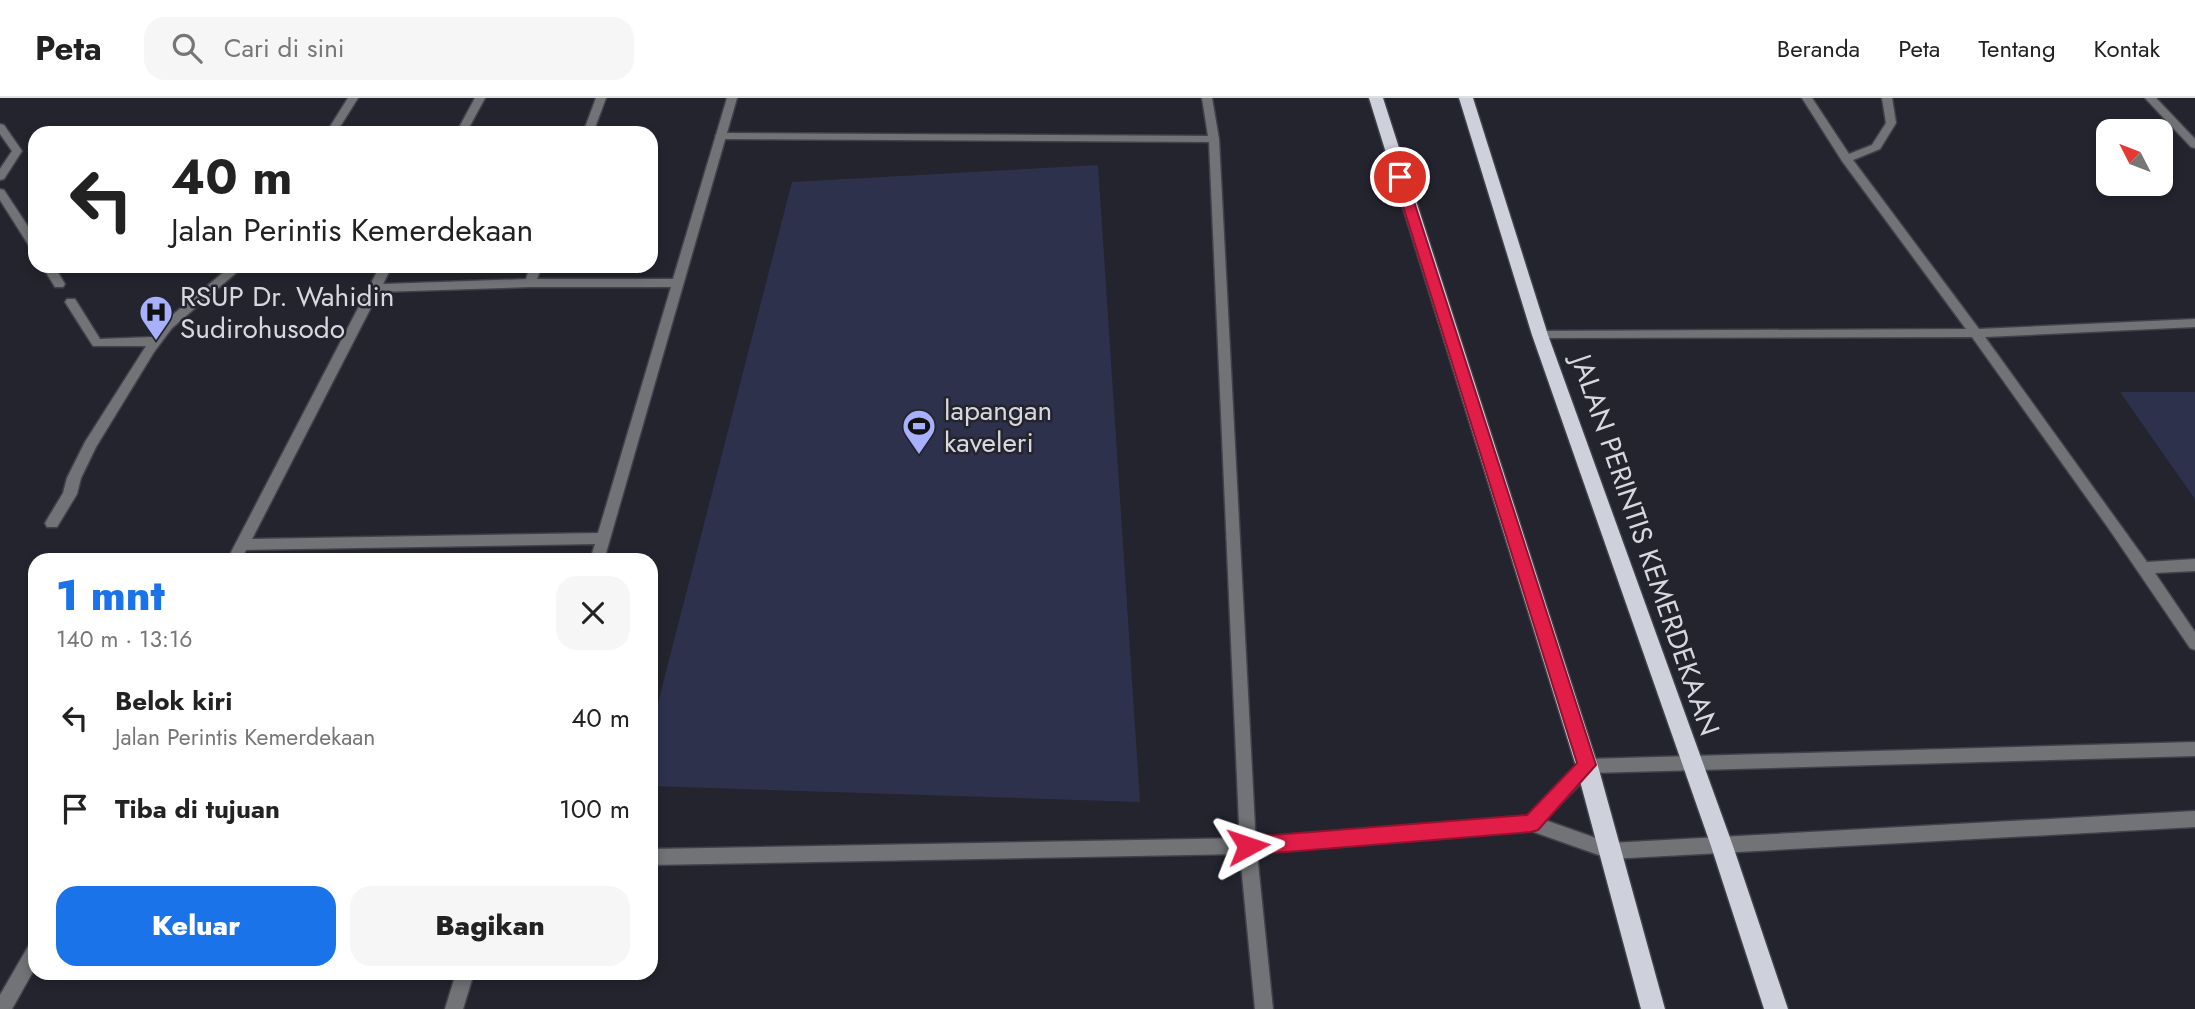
<!DOCTYPE html>
<html lang="id">
<head>
<meta charset="utf-8">
<style>
  :root { --surface:#fff; --page:#f6f6f6; --text:#222; --muted:#767676; --line:#e0e0e0; --accent:#1a73e8 }
  body { margin:0; font-family:Jost,sans-serif; background:var(--page); color:var(--text); height:100vh; display:flex; flex-direction:column; font-size:26px; white-space:nowrap }
  * { box-sizing:border-box; margin:0 }
  p { font-size:23px; color:var(--muted) }
  .icon { flex:none; width:38px; height:38px; fill:none; stroke:currentColor; stroke-width:2; stroke-linecap:round; stroke-linejoin:round }
  .map { position:relative; flex:1; overflow:hidden }
  .details { position:absolute; left:28px; top:455px; width:630px; height:427px; display:flex; flex-direction:column; background:var(--surface); border-radius:21px; box-shadow:0 4px 10px #0003 }
  .details>* { flex:none }
  .top-card { position:absolute; left:28px; top:28px; width:630px; height:147px; border-radius:21px; box-shadow:0 4px 10px #0003; background:#fff; color:var(--text); overflow:hidden }
  .needle { width:46px; rotate:312deg }
  .controls { position:absolute; left:2096px; top:21px; display:grid; gap:14px }
  .controls a { display:grid; place-items:center; width:77px; height:77px; border-radius:14px; background:var(--surface); box-shadow:0 4px 10px #0003; font-size:35px }
  .pin { position:absolute; display:grid; place-items:center; width:60px; height:60px; color:#fff; margin:-30px; border:4px solid #fff; border-radius:50%; box-shadow:0 2px 7px #0007 }
  .me { position:absolute; width:77px; margin:-38px; rotate:85deg; stroke-linejoin:round; filter:drop-shadow(0 0 5px #0008) }
  .turn { display:flex; align-items:center; gap:24px; height:147px; padding:0 28px; font-size:32px }
  .turn .icon { width:91px; height:91px; stroke-width:2.5 }
  .turn b { display:block; font-size:49px; line-height:60px }
  .round { display:grid; place-items:center; flex:none; width:74px; height:74px; border-radius:21px; background:var(--page) }
  .summary { display:flex; align-items:center; justify-content:space-between; height:119px; padding:0 28px }
  h1 { font-size:42px; font-weight:800; line-height:52px; color:var(--accent) }
  .cta { display:flex; gap:14px; margin-top:auto; padding:14px 28px }
  .cta a { flex:1; height:80px; border-radius:21px; background:var(--accent); color:#fff; font-size:28px; font-weight:800; line-height:80px; text-align:center }
  .cta a+a { background:var(--page); color:var(--text) }
  ul { padding:0; list-style:none }
  li { display:flex; align-items:center; gap:21px; height:91px; padding:0 28px }
  li div { flex:1 }
  li b { display:block; font-size:26px }
  li em { font-style:normal }
  header { display:flex; align-items:center; gap:42px; box-sizing:border-box; height:98px; padding:0 35px; background:var(--surface); border-bottom:2px solid var(--line) }
  header strong { font-size:33px }
  nav { display:flex; gap:38px; margin-inline-start:auto; font-size:24px }
  .search { width:490px; height:63px; background:var(--page); display:flex; align-items:center; gap:18px; box-sizing:border-box; padding:0 24px; border-radius:21px; color:var(--muted); font-size:26px }
  .map>svg:first-child { display:block }
  .green { fill:#2e314b }
  .lines { fill:none; stroke-linecap:round; stroke-linejoin:round }
  .service-casing { stroke:#40414a; stroke-width:3 }
  .minor-casing { stroke:#40414a; stroke-width:3 }
  .trunk-casing { stroke:#40414a; stroke-width:3 }
  .service { fill:#727377; fill-rule:evenodd }
  .minor { fill:#727377; fill-rule:evenodd }
  .trunk { fill:#ced0dc; fill-rule:evenodd }
  .route { fill:#e11d48; stroke:#92132f; stroke-width:2 }
  .labels { text-anchor:middle; stroke-width:5; stroke-linejoin:round; paint-order:stroke }
  .poi-label { font-size:28px; fill:#d7d8de; stroke:#23242e; text-anchor:start }
  .street-label { font-size:28px; fill:#d7d8de; stroke:#23242e }
</style>
</head>
<body>
<header>
<strong>Peta</strong>
<div class="search"><svg class="icon" aria-label="search" viewBox="0 0 24 24"><circle cx="10" cy="10" r="6"/><path d="M15 15l6 6"/></svg>Cari di sini</div>
<nav><a>Beranda</a><a>Peta</a><a>Tentang</a><a>Kontak</a></nav>
</header>
<div class="map">
<svg width="2195" height="911" viewBox="0 0 2195 911">
  <rect width="100%" height="100%" fill="#23242e"/>
  <!-- green -->
  <g class="green">
    <polygon points="1098,67 1140,704 651,688 651,632 792,84"/>
    <polygon points="2120,294 2195,294 2195,401"/>
  </g>
  <g class="lines">
    <defs>
      <g id="service">
        <polygon points="348,0 358,0 336,35 326,35"/>
        <polygon points="1202,0 1212,0 1219,41 1256,748 1254,754 1248,756 1242,754 1240,748 1209,44 720,41 715,38 720,35 1208,38"/>
        <polygon points="1802,0 1812,0 1849,56 1872,47 1886,25 1882,0 1892,0 1896,25 1880,51 1853,62 1979,231 2195,221 2195,229 1985,239 2147,464 2195,461 2195,473 2155,475 2195,534 2195,552 2190,550 2109,431 1972,239 1536,240 1534,237 1540,233 1966,231 1842,63"/>
        <polygon points="2145,0 2156,0 2195,41 2195,50 2191,49"/>
        <polygon points="0,26 4,27 22,53 4,81 0,82 0,71 12,53 0,36"/>
        <polygon points="0,91 4,92 35,139 35,152 31,151 0,102"/>
        <polygon points="42,168 54,168 65,186 63,189 55,189"/>
        <polygon points="231,168 244,168 172,230 154,254 96,349 81,380 77,396 57,429 47,429 45,425 63,395 67,380 85,344 146,248 93,248 65,204 67,201 75,201 100,241 153,239 164,224"/>
      </g>
      <g id="minor">
        <polygon points="475,0 485,0 466,35 456,35"/>
        <polygon points="596,0 606,0 593,35 583,35"/>
        <path d="M727,0H737L604,462H590L595,446L246,452L241,462H227L380,168H392L383,186L526,181L530,168H542L537,181H673ZM530,189H671L598,435L252,441L379,194Z"/>
        <polygon points="2195,644 2195,658 1591,675 1545,722 1610,745 2195,713 2195,729 1610,761 1531,733 1257,755 1273,911 1255,911 1240,756 651,767 651,751 1248,740 1527,718 1581,663 1587,661"/>
        <polygon points="35,844 35,870 12,911 0,911 0,897 29,847"/>
        <polygon points="456,875 474,875 463,911 445,911"/>
      </g>
      <g id="trunk">
        <polygon points="1369,0 1383,0 1598,668 1665,911 1641,911 1576,668"/>
        <polygon points="1459,0 1473,0 1548,237 1733,748 1788,911 1764,911 1711,748 1532,237"/>
      </g>
    </defs>
    <!-- service casing -->
    <use href="#service" class="service-casing"/>
    <!-- minor casing -->
    <use href="#minor" class="minor-casing"/>
    <!-- trunk casing -->
    <use href="#trunk" class="trunk-casing"/>
    <!-- service -->
    <use href="#service" class="service"/>
    <!-- minor -->
    <use href="#minor" class="minor"/>
    <!-- trunk -->
    <use href="#trunk" class="trunk"/>
  </g>
  <!-- route -->
  <polygon class="route" points="1400,76 1406,79 1596,667 1538,732 1531,734 1248,757 1242,754 1239,748 1242,742 1248,739 1527,717 1577,665 1394,79"/>
  <!-- icons -->
  <defs>
    <symbol id="hospital-pin" viewBox="-11 -11 22 30"><path d="M0 17L-7.5 6A9.5 9.5 0 1 1 7.5 6Z" fill="#a8b0fc" stroke="#23242e"/><path d="M-5-5h3v3.5h4V-5h3V5h-3V1.5h-4V5h-3Z" fill="#111"/></symbol>
    <symbol id="stadium-pin" viewBox="-11 -11 22 30"><path d="M0 17L-7.5 6A9.5 9.5 0 1 1 7.5 6Z" fill="#a8b0fc" stroke="#23242e"/><path d="M0-5a6.5 5 0 1 0 0 10a6.5 5 0 1 0 0-10ZM-3.5-1.8h7v3.6h-7Z" fill="#111"/></symbol>
  </defs>
  <g fill-rule="evenodd">
    <use href="#hospital-pin" x="137" y="195" width="38" height="52"/>
    <use href="#stadium-pin" x="900" y="309" width="38" height="52"/>
  </g>
  <g class="labels">
    <!-- poi labels -->
    <g class="poi-label">
      <text x="180" y="208">RSUP Dr. Wahidin<tspan x="180" dy="32">Sudirohusodo</tspan></text>
      <text x="944" y="322">lapangan<tspan x="944" dy="32">kaveleri</tspan></text>
    </g>
    <!-- street labels -->
    <g class="street-label">
      <text transform="translate(1646 447) rotate(71)" y="10">JALAN PERINTIS KEMERDEKAAN</text>
    </g>
  </g>
</svg>
<div class="controls">
<a><svg class="needle" viewBox="-14 -14 28 28"><path d="M0-13l5 13h-10z" fill="#e53935"/><path d="M0 13l5-13h-10z" fill="#767676"/></svg></a>
</div>
<div class="pin" style="left:1400px;top:79px;background:#d93025"><svg class="icon" aria-label="arrive" viewBox="0 0 24 24"><path d="M6 21V4h12l-3 4 3 4H6"/></svg></div>
<svg class="me" style="left:1248px;top:748px" viewBox="-20 -20 40 40"><path d="M0-17L14 15 0 8-14 15z" fill="#e11d48" stroke="#fff" stroke-width="4"/></svg>
<div class="top-card">
<div class="turn"><svg class="icon" aria-label="left" viewBox="0 0 24 24"><path d="M17 20v-9H6M10 6l-5 5 5 5"/></svg><div><b>40 m</b>Jalan Perintis Kemerdekaan</div></div>
</div>
<section class="details">
<div class="summary"><div><h1>1 mnt</h1><p>140 m · 13:16</p></div><a class="round"><svg class="icon" aria-label="close" viewBox="0 0 24 24"><path d="M6 6l12 12M18 6L6 18"/></svg></a></div>
<ul>
<li><svg class="icon" aria-label="left" viewBox="0 0 24 24"><path d="M17 20v-9H6M10 6l-5 5 5 5"/></svg><div><b>Belok kiri</b><p>Jalan Perintis Kemerdekaan</p></div><em>40 m</em></li>
<li><svg class="icon" aria-label="arrive" viewBox="0 0 24 24"><path d="M6 21V4h12l-3 4 3 4H6"/></svg><div><b>Tiba di tujuan</b></div><em>100 m</em></li>
</ul>
<div class="cta"><a>Keluar</a><a>Bagikan</a></div>
</section>
</div>
</body>
</html>
